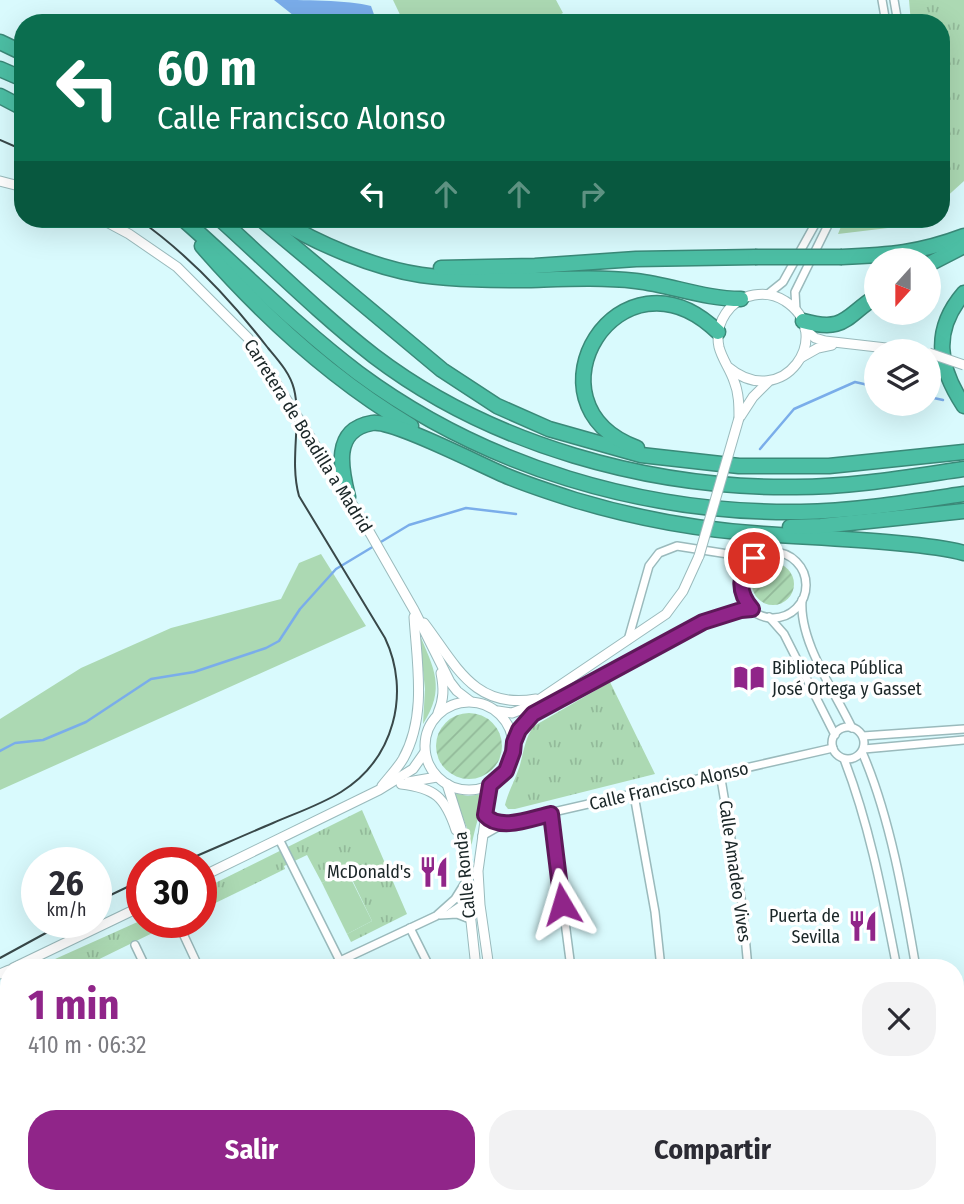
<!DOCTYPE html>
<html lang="es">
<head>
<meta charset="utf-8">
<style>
  :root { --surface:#fff; --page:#f2f2f3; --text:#2b2b33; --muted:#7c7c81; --accent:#902589 }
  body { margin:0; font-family:"Fira Sans Condensed",sans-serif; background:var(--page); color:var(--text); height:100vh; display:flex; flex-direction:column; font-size:26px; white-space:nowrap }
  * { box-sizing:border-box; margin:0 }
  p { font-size:23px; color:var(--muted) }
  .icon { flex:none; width:38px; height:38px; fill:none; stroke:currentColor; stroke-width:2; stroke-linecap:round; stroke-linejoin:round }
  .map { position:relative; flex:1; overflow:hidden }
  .panel { position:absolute; left:0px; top:959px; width:964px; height:245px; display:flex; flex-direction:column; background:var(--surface); border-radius:28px 28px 0 0; box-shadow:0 7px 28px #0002 }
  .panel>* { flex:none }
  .banner { position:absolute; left:14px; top:14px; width:936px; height:214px; border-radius:28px; box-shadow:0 7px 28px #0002; background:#0b6e4f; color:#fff; overflow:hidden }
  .needle { width:46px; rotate:201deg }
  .fabs { position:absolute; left:864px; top:248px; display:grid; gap:14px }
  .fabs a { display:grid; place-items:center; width:77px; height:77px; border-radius:50%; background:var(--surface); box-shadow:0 7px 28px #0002; font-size:35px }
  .speed { position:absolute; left:21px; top:847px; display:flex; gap:14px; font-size:35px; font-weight:700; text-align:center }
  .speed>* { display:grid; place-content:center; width:91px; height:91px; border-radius:50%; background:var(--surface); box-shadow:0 7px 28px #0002; line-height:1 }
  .speed small { font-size:18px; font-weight:400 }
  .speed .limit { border:10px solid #d22; background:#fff; color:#111 }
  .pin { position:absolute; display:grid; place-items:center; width:60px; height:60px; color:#fff; margin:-30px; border:4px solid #fff; border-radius:50%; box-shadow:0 2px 7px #0007 }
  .me { position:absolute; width:77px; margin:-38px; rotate:353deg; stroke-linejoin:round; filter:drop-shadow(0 0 5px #0008) }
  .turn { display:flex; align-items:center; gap:24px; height:147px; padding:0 28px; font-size:32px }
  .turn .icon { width:91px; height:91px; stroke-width:2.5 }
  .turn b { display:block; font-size:49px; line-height:60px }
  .lanes { display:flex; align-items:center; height:66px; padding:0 28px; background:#0003; justify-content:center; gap:35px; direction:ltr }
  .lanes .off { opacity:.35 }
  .round { display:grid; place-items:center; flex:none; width:74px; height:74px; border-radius:28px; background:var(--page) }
  .overview { display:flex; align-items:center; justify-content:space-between; height:119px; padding:0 28px }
  h1 { font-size:42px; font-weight:700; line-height:52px; color:var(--accent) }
  .action { display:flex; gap:14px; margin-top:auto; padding:14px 28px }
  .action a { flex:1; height:80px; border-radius:28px; background:var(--accent); color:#fff; font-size:28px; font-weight:700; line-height:80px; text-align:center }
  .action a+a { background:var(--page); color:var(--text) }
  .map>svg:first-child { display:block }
  .grass { fill:#acd9b3 }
  .park { fill:url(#park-tufts) }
  .garden { fill:url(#garden-furrows) }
  .water { fill:#7aadea }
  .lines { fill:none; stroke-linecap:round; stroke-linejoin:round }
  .stream { stroke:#7aadea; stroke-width:2.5 }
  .minor-casing { stroke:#9ababc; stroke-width:10 }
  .tertiary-casing { stroke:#9ababc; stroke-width:11 }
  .motorway-casing { stroke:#3a8978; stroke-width:17 }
  .minor { stroke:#fff; stroke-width:7 }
  .tertiary { stroke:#fff; stroke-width:9 }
  .motorway { stroke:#4cbea4; stroke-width:14 }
  .tram { stroke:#394849; stroke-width:2 }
  .tertiary-bridge-casing { stroke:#9ababc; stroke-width:11; stroke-linecap:butt }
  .motorway-bridge-casing { stroke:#3a8978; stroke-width:17; stroke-linecap:butt }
  .tertiary-bridge { stroke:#fff; stroke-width:9 }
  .motorway-bridge { stroke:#4cbea4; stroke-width:14 }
  .route-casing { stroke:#5e1859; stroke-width:18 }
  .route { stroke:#902589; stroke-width:12 }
  .labels { text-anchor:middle; stroke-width:7; stroke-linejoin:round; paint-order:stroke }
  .street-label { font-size:18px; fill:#1a2627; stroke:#fff }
  .poi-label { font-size:18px; fill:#1a2627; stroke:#fff; text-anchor:end }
</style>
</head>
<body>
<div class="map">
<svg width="964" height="1204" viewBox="0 0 964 1204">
  <defs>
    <pattern id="park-tufts" width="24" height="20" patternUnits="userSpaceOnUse" patternTransform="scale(1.75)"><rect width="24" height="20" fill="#acd9b3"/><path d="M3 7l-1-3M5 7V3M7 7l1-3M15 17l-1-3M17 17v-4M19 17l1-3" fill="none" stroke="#93ba9a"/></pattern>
    <pattern id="garden-furrows" width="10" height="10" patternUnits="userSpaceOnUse" patternTransform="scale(1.75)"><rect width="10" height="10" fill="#acd9b3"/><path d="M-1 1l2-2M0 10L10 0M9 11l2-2" fill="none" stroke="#93ba9a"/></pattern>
  </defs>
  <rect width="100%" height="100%" fill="#d9fafd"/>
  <!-- grass -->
  <g class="grass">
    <polygon points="393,0 556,0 563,13 544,23 404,23"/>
    <polygon points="321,554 366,626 0,790 0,719 81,668 171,628 281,599 299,563"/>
    <path d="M419,633C434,669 446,688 423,724L425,689Z"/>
    <path d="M453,793L468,796L483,794C480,815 473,833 470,854L467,828Z"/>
    <polygon points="347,871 372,921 347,934 322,883"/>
  </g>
  <!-- park -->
  <g class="park">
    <polygon points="909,0 964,0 964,181 942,201 942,23 911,23"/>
    <polygon points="844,219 907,219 888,228 838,234"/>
    <path d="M610,682L655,774L515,809H508L505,805C508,792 515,780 519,768C524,753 524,739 534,726Z"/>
    <polygon points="362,810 407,914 351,942 347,934 372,921 348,871 322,883 307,855 284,866 285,869 201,910 201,890"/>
    <polygon points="142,920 142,922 175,922 81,968 35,968"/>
  </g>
  <!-- garden -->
  <g class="garden">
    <circle cx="773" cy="584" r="21"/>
    <circle cx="469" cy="746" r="33"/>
  </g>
  <!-- water -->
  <path class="water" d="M274,0C300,0 349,0 371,6L377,23H303Z"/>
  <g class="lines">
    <!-- stream -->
    <g class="stream">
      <polyline points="929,397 943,400"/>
      <polyline points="760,449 794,409 855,382 877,387"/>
      <polyline points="0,751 15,743 43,740 86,722 151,679 194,672 266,648 279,641 300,609 336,569 409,525 466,508 516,514"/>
    </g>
    <defs>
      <g id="minor">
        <polyline points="882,0 886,23"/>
        <polyline points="894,0 898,23"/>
        <polyline points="768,294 783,282 818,219"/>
        <polyline points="796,310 795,292 831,219"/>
        <circle cx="773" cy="585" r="33"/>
        <path d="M802,600C799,642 834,690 852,728"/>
        <polyline points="769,617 784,634 835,735"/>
        <polyline points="628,640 649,566 659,553 677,546 728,554 761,554"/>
        <polyline points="539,711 703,622 741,610 752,609"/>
        <circle cx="848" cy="743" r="16"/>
        <polyline points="863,736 964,729"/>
        <polyline points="864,749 964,740"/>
        <path d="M862,752C890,816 904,898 916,968"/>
        <path d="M844,759C870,826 883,897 897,968"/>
        <polyline points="720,773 742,904 748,968"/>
        <polyline points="634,795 655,912 661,968"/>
        <polyline points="551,814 571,968"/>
        <polyline points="482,836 505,823 833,748"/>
        <polyline points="279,839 340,961"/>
        <polyline points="450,913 462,905 467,896"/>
        <polyline points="440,915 457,914 470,919"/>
        <polyline points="179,925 199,968"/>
        <polyline points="410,928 430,968"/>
        <polyline points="135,945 146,968"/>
        <polyline points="325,968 436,916 455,899 465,883"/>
        <polyline points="956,1020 964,1019"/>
        <polyline points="0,1123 9,1118"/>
        <polyline points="309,1195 313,1204"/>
        <polyline points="408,1196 408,1195"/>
        <polyline points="95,1204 101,1195"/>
        <polyline points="573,1204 573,1195"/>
        <polyline points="661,1204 662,1195"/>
        <polyline points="749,1204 750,1195"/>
        <polyline points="913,1204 913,1195"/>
        <polyline points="932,1204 932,1195"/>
      </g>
      <g id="tertiary">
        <polyline points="0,181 23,187"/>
        <polyline points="101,219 129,234 177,267 248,338 366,526 414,610 450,682 457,691 470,701"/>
        <polyline points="805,329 815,338 825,341 921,352"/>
        <polyline points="802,357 818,348 832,345"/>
        <path d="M728,367C783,413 837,334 785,301C776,295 765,293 754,295C730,299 714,323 719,347C722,359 730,369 734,381C739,393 739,406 739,418"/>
        <polyline points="740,417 753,397 768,382"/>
        <path d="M424,623C456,665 474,710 536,699"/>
        <circle cx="469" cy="746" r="44"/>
        <polyline points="498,711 512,713 528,707 666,614 683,591 699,556"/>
        <path d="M438,713C444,699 444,688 441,673"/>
        <polyline points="514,742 526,721 550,697"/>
        <polyline points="408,782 437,777"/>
        <path d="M401,784C435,788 445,797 456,830"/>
        <polyline points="447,784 461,828 476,968"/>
        <path d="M382,786C389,777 397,769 403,759C427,716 417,664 414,617"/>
        <polyline points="201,877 379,790 413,769 425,752"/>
        <polyline points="13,968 142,906"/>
        <polyline points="489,968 480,905 478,871 490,785"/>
        <polyline points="0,974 9,970"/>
        <polyline points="482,1204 482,1195"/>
        <polyline points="492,1204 492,1195"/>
      </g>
      <g id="motorway">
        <polyline points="0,42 23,53"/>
        <polyline points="0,69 23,79"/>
        <polyline points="0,96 23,108"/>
        <path d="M183,219C241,270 296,326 358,373C485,467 643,514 801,512C855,511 910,502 964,494"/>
        <path d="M220,219C271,265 320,314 374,356C491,445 650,489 796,487C852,487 909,477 964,469"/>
        <polyline points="261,219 442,370 497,406 549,429 641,455 739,466 829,466 964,452"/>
        <path d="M278,219C317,244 375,268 421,275C457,280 493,280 528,280C564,279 600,277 636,281C671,285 705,299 741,299"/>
        <path d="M202,246C263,316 330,378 411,426"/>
        <path d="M842,257C889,255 919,253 964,236"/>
        <polyline points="929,264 964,246"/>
        <polyline points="441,268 535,266 636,259 755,257"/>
        <path d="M964,293C932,330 938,367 964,406"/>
        <path d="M803,321C846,333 845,316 877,296"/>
        <path d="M637,448C518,404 620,237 718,332"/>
        <path d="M348,497C341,469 332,430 372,423C393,419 484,467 509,477C531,486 553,493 575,500C635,518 700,530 763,534C807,537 851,539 896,543C918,545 942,547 964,553"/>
        <polyline points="790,527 821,526 964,511"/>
      </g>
    </defs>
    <!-- minor casing -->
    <use href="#minor" class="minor-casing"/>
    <!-- tertiary casing -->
    <use href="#tertiary" class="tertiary-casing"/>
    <!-- motorway casing -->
    <use href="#motorway" class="motorway-casing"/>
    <!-- minor -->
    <use href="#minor" class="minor"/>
    <!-- tertiary -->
    <use href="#tertiary" class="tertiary"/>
    <!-- motorway -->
    <use href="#motorway" class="motorway"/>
    <!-- tram -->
    <g class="tram">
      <polyline points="0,140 23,150"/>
      <path d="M138,219C188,254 231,300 268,348C278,360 290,373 294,389C302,421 289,460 299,496L385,638C411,693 394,759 341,792C320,805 296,813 273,823C242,836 211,850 180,863"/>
      <polyline points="96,902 142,880"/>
      <polyline points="0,958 66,922"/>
    </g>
    <defs>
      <g id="tertiary-bridge">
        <polyline points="929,353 964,365"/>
        <polyline points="699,556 739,418"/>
      </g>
      <polyline id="motorway-bridge" points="755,257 842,257"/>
    </defs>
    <!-- tertiary-bridge casing -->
    <use href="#tertiary-bridge" class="tertiary-bridge-casing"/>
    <!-- motorway-bridge casing -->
    <use href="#motorway-bridge" class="motorway-bridge-casing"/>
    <!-- tertiary-bridge -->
    <use href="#tertiary-bridge" class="tertiary-bridge"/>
    <!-- motorway-bridge -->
    <use href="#motorway-bridge" class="motorway-bridge"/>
  </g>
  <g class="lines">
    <defs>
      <path id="route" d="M562,904L551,814C532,818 500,832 485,815L490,785L506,771L513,752L514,742L519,730L533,714L703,622L741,610L752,609C737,592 738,573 754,558"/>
    </defs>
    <!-- route casing -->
    <use href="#route" class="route-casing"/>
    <!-- route -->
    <use href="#route" class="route"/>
  </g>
  <!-- icons -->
  <defs>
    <symbol id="library-bare" viewBox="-9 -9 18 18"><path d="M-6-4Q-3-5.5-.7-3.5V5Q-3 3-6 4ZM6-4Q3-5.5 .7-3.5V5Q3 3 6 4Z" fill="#902589" stroke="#fff" stroke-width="2.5" paint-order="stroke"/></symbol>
    <symbol id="restaurant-bare" viewBox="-9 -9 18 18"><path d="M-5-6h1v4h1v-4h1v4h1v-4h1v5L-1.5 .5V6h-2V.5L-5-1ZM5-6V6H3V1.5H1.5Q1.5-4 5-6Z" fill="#902589" stroke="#fff" stroke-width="2.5" paint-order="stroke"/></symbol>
  </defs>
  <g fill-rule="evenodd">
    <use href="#library-bare" x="727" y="656" width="44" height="44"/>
    <use href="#restaurant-bare" x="412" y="850" width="44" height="44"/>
    <use href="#restaurant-bare" x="841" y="904" width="44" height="44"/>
  </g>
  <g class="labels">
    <!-- street labels -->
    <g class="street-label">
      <text transform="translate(308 436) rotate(58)" y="6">Carretera de Boadilla a Madrid</text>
      <text transform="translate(669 786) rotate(-13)" y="6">Calle Francisco Alonso</text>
      <text transform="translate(735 871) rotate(82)" y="6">Calle Amadeo Vives</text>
      <text transform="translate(465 875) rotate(-96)" y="6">Calle Ronda</text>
    </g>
    <!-- poi labels -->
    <g class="poi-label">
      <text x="772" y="674" text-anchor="start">Biblioteca Pública<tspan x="772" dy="21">José Ortega y Gasset</tspan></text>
      <text x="411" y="878">McDonald's</text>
      <text x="840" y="922">Puerta de<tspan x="840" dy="21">Sevilla</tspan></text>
    </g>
  </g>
</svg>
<div class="fabs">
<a><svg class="needle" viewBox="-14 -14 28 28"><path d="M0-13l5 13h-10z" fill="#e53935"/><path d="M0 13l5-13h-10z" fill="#7c7c81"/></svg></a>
<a><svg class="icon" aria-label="layers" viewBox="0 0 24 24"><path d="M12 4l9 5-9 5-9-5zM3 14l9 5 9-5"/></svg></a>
</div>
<div class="speed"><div>26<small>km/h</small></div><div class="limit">30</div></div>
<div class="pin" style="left:754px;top:558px;background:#d93025"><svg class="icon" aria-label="arrive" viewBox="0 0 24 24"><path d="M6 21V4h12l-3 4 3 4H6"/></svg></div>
<svg class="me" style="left:562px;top:904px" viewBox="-20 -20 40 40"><path d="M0-17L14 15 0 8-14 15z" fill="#902589" stroke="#fff" stroke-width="4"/></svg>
<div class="banner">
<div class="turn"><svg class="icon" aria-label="left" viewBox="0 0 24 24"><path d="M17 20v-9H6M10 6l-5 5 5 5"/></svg><div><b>60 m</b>Calle Francisco Alonso</div></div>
<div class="lanes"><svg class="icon" aria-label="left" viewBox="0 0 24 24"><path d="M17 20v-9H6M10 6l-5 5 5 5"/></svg><svg class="icon off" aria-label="ahead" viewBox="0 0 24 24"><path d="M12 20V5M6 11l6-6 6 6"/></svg><svg class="icon off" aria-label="ahead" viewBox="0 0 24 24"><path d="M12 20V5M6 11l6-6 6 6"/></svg><svg class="icon off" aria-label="right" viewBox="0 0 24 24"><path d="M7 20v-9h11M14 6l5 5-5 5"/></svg></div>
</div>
<section class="panel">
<div class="overview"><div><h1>1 min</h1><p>410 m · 06:32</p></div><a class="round"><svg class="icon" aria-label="close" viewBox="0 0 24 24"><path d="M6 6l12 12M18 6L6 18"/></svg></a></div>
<div class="action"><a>Salir</a><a>Compartir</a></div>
</section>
</div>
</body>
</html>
